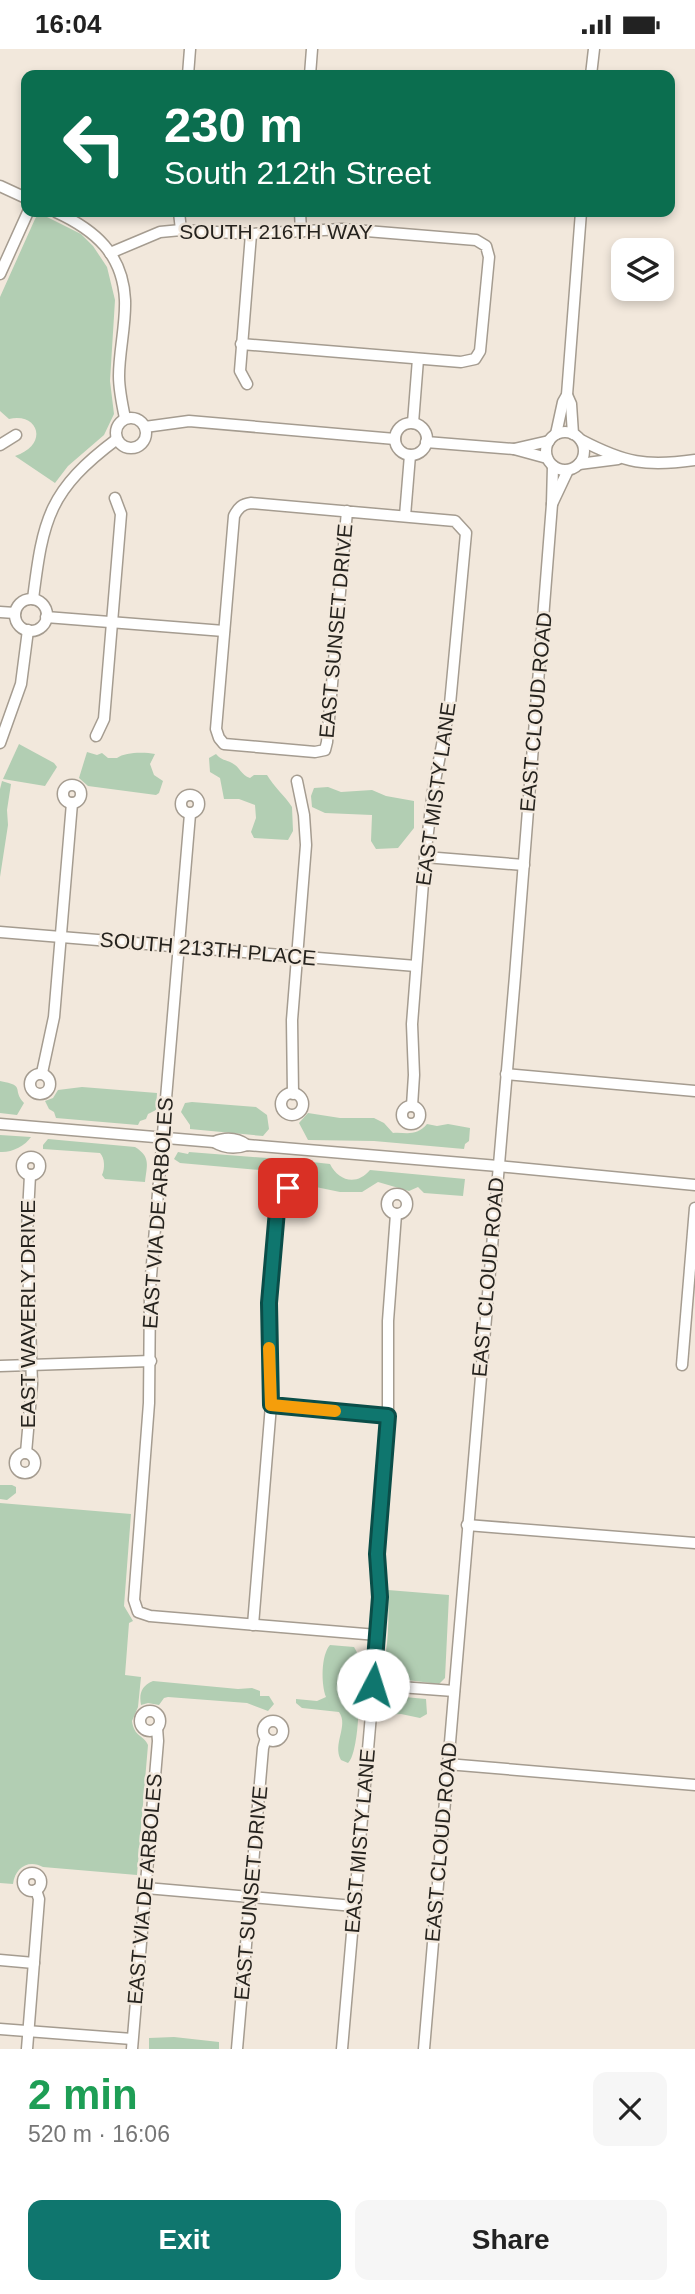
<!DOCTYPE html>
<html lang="en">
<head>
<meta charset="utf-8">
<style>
  :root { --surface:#fff; --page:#f6f6f6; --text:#222; --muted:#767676; --accent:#0f766e }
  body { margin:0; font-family:Helvetica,sans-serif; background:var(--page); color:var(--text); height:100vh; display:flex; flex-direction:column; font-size:26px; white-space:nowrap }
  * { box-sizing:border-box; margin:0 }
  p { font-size:23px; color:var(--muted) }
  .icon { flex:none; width:38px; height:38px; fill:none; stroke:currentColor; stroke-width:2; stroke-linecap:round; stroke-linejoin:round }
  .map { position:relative; height:2000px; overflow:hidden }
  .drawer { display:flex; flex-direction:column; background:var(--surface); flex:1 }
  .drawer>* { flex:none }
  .top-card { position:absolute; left:21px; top:21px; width:654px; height:147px; border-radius:14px; box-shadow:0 4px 10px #0003; background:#0b6e4f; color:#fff; overflow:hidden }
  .controls { position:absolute; left:611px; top:189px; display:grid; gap:14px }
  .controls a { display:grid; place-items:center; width:63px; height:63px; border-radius:14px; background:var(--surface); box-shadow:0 4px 10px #0003; font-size:35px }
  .pin { position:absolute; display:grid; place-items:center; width:60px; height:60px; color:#fff; margin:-30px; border-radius:14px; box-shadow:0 4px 10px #0006 }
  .me { position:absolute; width:77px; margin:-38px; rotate:5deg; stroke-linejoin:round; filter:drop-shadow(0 0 5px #0008) }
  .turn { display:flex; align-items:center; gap:24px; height:147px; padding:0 28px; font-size:32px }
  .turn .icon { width:91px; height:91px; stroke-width:2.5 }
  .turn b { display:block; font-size:49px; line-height:60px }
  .round { display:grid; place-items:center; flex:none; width:74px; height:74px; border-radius:14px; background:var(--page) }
  .summary { display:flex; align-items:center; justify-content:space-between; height:119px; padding:0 28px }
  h1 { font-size:42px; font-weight:600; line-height:52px; color:#1e9e55 }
  .button { display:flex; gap:14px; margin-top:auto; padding:14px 28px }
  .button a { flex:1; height:80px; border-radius:14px; background:var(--accent); color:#fff; font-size:28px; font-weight:600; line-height:80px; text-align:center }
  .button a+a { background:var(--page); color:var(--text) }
  .status { display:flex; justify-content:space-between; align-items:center; height:49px; padding:0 35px; background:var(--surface); direction:ltr }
  .status svg { height:19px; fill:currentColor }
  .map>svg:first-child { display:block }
  .green { fill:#b2ceb3 }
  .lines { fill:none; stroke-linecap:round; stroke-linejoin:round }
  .minor-casing { stroke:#a59c90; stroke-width:13 }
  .minor { stroke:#fff; stroke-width:10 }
  .route-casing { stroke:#0a4d48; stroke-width:18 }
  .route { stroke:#0f766e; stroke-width:12 }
  .slow { stroke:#f59e0b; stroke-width:12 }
  .labels { text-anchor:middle; stroke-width:5; stroke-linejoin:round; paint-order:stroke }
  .street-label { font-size:21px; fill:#26231e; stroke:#f2e8dc }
</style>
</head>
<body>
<div class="status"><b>16:04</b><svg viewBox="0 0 49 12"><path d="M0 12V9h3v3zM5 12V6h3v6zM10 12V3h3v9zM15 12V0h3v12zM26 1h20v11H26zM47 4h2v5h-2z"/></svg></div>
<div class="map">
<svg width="695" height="2000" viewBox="0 0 695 2000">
  <rect width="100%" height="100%" fill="#f2e8dc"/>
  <!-- green -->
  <g class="green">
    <path d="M43,166L81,185L93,197L107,218L115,251L110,332L114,365L104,386L68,417L55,434L15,407C49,396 39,363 9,370L0,362V248L35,170L37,167Z"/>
    <polygon points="19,695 54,714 57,718 45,737 3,730"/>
    <path d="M87,703L97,706L102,704L108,709H117C125,703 144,703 155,705L150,715L154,726L163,732L159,744L156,746L88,737L79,729Z"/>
    <path d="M216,705C222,712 225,710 232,714C240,718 241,726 250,729L254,726H267C274,738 285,747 292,758L293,782L288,791L254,789L251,783L256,769L255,756L239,750H224L220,729L210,723L209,709Z"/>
    <polygon points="2,732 11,735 7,761 8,776 0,828 0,740"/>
    <polygon points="328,738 341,743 372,741 386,747 414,752 414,779 398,799 376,800 371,792 372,766 325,764 312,758 311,747 314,739"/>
    <path d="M0,1032C27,1037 11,1040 24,1054L17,1066L0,1064Z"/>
    <polygon points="82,1038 157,1044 156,1061 148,1065 146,1070 140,1072 138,1076 56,1069 54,1063 49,1060 45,1052 53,1049 58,1041"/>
    <polygon points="192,1053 256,1058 267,1066 269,1080 263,1087 190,1080 190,1076 181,1063 185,1054"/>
    <path d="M308,1064L340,1069H374L384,1074L393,1084C406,1083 416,1088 427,1075L437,1077L448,1075L470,1079L469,1092L465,1095L464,1100L374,1092L308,1091L299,1074Z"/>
    <path d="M0,1086L31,1088C25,1097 11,1104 0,1103Z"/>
    <path d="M48,1090L135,1098C151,1108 147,1116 145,1133L105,1130L102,1126C105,1120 105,1109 100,1104L43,1100V1096Z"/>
    <polygon points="178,1103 188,1105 189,1103 280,1110 267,1121 260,1121 180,1114 174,1110"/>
    <path d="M303,1112L330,1115C338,1132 357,1137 370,1121L465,1130L463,1147L424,1144L418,1138L409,1142L378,1133L362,1143H340L311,1137L299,1131L292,1118L302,1116Z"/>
    <polygon points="0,1436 12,1436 16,1438 16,1444 7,1451 0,1450"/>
    <path d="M0,1454L131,1465L124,1557L133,1572L129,1574L125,1626L141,1628L138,1658L132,1672C134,1688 144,1686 148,1696L137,1826L43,1818C28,1810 15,1819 13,1835L0,1834Z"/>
    <path d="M388,1541L449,1546L445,1629L439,1635L391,1629L386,1631L381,1626C389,1600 389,1568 388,1541Z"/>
    <path d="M330,1596L354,1598C362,1610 359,1621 355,1633C362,1643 358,1707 348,1714L341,1711C332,1695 349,1677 339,1663L302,1659L296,1654V1650L317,1652L326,1648C321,1635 321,1606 330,1596Z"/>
    <path d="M153,1632L238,1640L252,1639L260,1642V1647H269L274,1655L268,1662L247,1654L168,1648L164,1649L159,1656L148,1654L141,1656C139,1645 141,1637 153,1632Z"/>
    <polygon points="394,1647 426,1650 427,1665 420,1669 401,1665 387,1666 382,1659"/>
    <polygon points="174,1988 219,1993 219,2000 149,2000 149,1989"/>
  </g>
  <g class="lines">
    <defs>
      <g id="minor">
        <polyline points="188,26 190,0"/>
        <polyline points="310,26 312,0"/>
        <polyline points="591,26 594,0"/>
        <polyline points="0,137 26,149"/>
        <path d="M56,163C95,181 123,205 125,251C126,276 119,302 119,327C119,341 122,355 125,369"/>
        <polyline points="179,163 181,181"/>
        <polyline points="300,163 301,183"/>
        <polyline points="110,204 160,183 181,181 251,185 342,180 476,191 486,197 489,208 480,302 475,310 461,313 241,295"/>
        <polyline points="0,225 28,163"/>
        <polyline points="247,335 240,322 251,185"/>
        <polyline points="567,346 571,355 573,385"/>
        <circle cx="131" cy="384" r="15"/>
        <polyline points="413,374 418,310"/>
        <circle cx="411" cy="390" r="16"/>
        <polyline points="145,378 189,372 395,390"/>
        <circle cx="565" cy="402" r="19"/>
        <polyline points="556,385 563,353 567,346 581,163"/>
        <path d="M581,391C625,414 646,418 695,411"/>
        <polyline points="426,393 514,400 547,409"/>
        <polyline points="0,396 16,386"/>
        <polyline points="514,400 549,392"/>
        <polyline points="579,415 618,410"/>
        <polyline points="552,455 568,421"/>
        <path d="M347,462L327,693L325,701L315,703L224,695L219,689L216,680L234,467C238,459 242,455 251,454L455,472L466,484L450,655L433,742L425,808L412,975L414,1026L412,1057"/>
        <polyline points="405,467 410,406"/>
        <path d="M33,550C43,469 49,441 117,390"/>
        <circle cx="31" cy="566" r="16"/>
        <polyline points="0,563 15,564"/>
        <polyline points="46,568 224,582"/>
        <polyline points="96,687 104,670 121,465 115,449"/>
        <polyline points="0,694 21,635 28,581"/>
        <circle cx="72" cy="745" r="9"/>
        <circle cx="190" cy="755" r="9"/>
        <polyline points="190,765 150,1239 149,1354 134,1551 138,1563 150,1567 377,1586"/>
        <polyline points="425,808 524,816"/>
        <polyline points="0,883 416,917"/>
        <polyline points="42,1024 54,968 72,754"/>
        <circle cx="40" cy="1035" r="10"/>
        <polyline points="506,1025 695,1042"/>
        <circle cx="292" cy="1055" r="11"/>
        <polyline points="293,1045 292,971 306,796 304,766 297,732"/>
        <circle cx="411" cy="1066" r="9"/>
        <path d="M0,1075L214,1093C224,1099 236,1100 247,1096L498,1117L695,1136"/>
        <path d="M214,1093C226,1088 237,1089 247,1096"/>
        <circle cx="31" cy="1117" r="9"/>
        <circle cx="278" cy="1140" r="10"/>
        <circle cx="397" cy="1155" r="10"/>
        <polyline points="682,1316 695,1159"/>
        <polyline points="0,1317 151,1312"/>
        <polyline points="271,1356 388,1367"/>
        <circle cx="25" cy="1414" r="10"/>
        <polyline points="26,1404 32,1335 27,1183 30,1126"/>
        <polyline points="467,1476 695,1494"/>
        <polyline points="253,1576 271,1356 269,1254 278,1150"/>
        <polyline points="373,1636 454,1642"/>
        <circle cx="150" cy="1672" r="10"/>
        <circle cx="273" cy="1682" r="10"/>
        <polyline points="447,1715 695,1736"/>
        <circle cx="32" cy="1833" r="9"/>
        <polyline points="146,1839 354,1857"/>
        <polyline points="0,1911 34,1914"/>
        <polyline points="0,1980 132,1990"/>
        <polyline points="27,2000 39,1850 36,1841"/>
        <polyline points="132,2000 158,1692 157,1679"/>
        <polyline points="237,2000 263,1699 266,1689"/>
        <polyline points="342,2000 380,1562 377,1505 388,1367 388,1272 396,1165"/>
        <polyline points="424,2000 515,927 552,455 553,417"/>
      </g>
    </defs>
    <!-- minor casing -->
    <use href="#minor" class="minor-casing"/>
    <!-- minor -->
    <use href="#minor" class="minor"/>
  </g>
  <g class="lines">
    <defs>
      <polyline id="route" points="288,1139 285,1147 278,1150 269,1254 271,1356 388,1367 377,1505 380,1548 373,1636"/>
    </defs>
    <!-- route casing -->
    <use href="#route" class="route-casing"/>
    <!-- route -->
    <use href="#route" class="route"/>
    <!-- slow -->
    <polyline class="slow" points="269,1299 271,1356 335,1362"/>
  </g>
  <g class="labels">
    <!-- street labels -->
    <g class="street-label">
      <text x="276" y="190">SOUTH 216TH WAY</text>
      <text transform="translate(336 582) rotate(-85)" y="7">EAST SUNSET DRIVE</text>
      <text transform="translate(536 663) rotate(-85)" y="7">EAST CLOUD ROAD</text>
      <text transform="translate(436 745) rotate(-82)" y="7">EAST MISTY LANE</text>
      <text transform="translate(208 900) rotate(5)" y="7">SOUTH 213TH PLACE</text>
      <text transform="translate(158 1164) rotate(-86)" y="7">EAST VIA DE ARBOLES</text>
      <text transform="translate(488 1228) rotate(-85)" y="7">EAST CLOUD ROAD</text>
      <text transform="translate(28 1265) rotate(-90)" y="7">EAST WAVERLY DRIVE</text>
      <text transform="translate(360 1792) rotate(-85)" y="7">EAST MISTY LANE</text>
      <text transform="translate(441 1793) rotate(-85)" y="7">EAST CLOUD ROAD</text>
      <text transform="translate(145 1840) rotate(-85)" y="7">EAST VIA DE ARBOLES</text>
      <text transform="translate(251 1844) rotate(-85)" y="7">EAST SUNSET DRIVE</text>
    </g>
  </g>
</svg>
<div class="controls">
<a><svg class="icon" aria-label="layers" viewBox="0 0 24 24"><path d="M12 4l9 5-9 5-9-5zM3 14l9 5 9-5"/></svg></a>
</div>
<div class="pin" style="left:288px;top:1139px;background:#d93025"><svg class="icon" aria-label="arrive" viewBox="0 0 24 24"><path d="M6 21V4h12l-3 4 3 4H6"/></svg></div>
<svg class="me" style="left:373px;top:1636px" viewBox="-20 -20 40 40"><circle r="19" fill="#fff"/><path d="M0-13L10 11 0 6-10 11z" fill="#0f766e"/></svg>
<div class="top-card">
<div class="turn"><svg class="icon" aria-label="left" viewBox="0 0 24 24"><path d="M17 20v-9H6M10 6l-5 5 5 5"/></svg><div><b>230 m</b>South 212th Street</div></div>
</div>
</div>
<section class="drawer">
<div class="summary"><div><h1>2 min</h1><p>520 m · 16:06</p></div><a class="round"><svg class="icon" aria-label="close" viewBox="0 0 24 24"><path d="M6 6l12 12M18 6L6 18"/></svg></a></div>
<div class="button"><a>Exit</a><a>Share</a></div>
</section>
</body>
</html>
